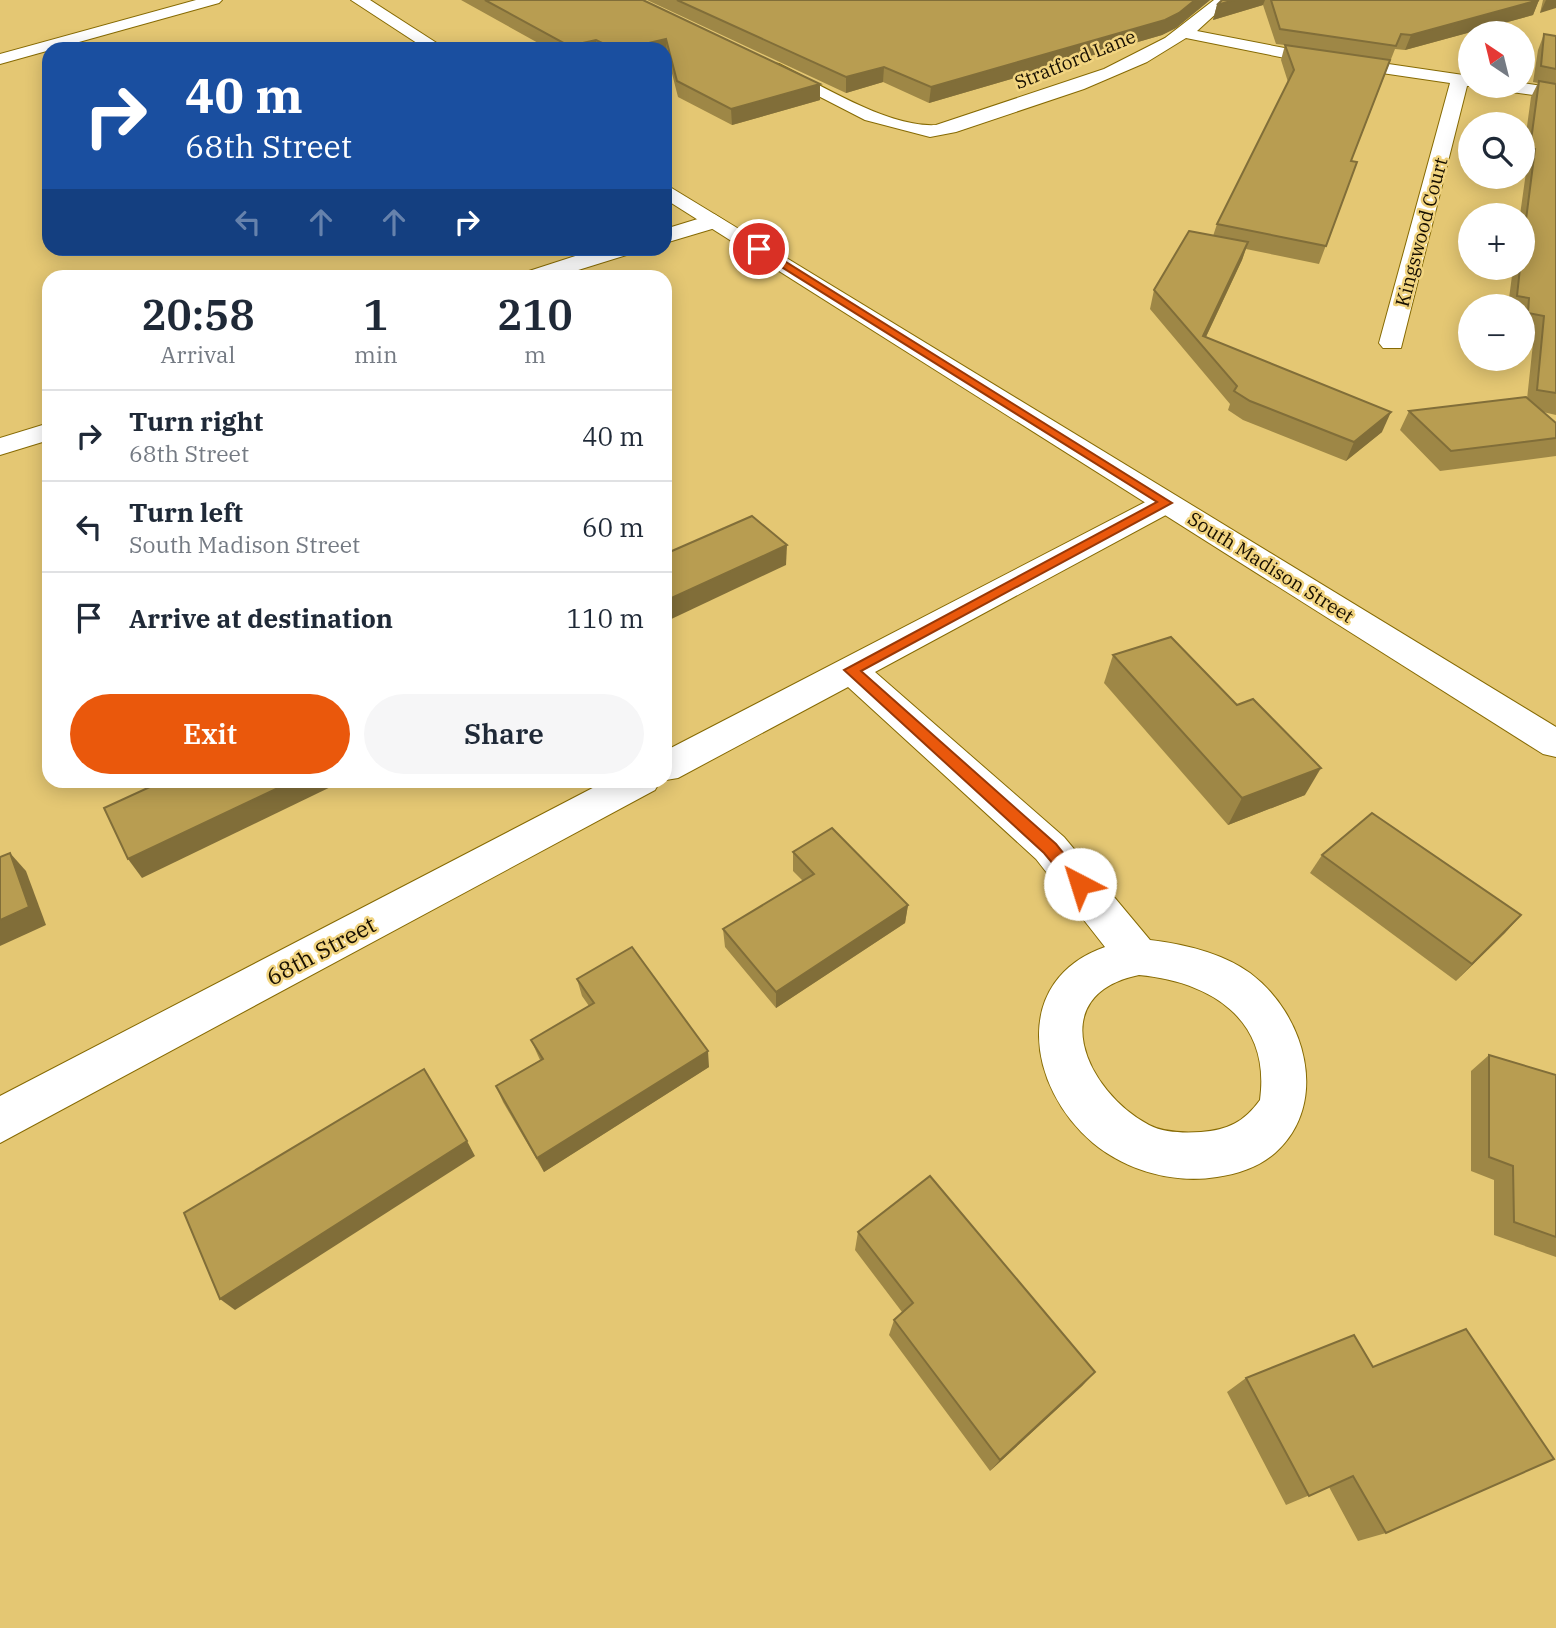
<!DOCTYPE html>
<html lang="en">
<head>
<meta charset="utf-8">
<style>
  :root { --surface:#fff; --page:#f6f6f7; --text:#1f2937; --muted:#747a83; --line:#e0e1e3; --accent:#ea580c }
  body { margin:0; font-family:"IBM Plex Serif",serif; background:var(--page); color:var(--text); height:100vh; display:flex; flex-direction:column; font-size:26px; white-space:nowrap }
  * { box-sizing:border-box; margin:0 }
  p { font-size:23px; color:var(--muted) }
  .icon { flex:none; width:38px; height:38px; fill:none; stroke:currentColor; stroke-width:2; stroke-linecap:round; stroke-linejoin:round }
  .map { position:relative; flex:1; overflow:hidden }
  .sheet { position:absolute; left:42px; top:270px; width:630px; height:518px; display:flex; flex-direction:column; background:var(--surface); border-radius:21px; box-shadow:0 4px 18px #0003 }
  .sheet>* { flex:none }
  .hud { position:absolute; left:42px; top:42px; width:630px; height:214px; border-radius:21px; box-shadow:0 4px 18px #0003; background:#1a4fa0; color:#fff; overflow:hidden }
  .needle { width:46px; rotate:325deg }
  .fabs { position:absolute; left:1458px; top:21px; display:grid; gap:14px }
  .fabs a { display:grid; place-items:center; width:77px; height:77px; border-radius:50%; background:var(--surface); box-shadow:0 4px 18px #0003; font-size:35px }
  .pin { position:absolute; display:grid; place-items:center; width:60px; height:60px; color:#fff; margin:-30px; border:4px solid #fff; border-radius:50%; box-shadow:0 2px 7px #0007 }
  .me { position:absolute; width:77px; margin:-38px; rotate:320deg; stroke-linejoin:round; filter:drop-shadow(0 0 5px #0008) }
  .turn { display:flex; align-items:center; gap:24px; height:147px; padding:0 28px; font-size:32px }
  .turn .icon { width:91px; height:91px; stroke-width:2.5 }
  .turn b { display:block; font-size:49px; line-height:60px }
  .lanes { display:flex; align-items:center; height:66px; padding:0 28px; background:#0003; justify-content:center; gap:35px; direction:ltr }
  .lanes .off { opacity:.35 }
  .eta { display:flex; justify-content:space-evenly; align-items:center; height:119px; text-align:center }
  .eta b { font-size:42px; font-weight:600; line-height:49px }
  .button { display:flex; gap:14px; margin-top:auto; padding:14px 28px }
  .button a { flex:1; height:80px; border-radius:42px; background:var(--accent); color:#fff; font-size:28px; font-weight:600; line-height:80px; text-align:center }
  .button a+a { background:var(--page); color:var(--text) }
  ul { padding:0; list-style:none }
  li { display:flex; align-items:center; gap:21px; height:91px; padding:0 28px; border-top:2px solid var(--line) }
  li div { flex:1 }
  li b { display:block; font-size:26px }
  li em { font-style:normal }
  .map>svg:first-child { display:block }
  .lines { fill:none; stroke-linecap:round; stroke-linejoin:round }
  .minor-casing { stroke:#866a03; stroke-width:2 }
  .tertiary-casing { stroke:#866a03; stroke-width:2 }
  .minor { fill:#fff; fill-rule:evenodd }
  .tertiary { fill:#fff; fill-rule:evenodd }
  .wall { fill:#9e8746 }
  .shaded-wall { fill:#816e39 }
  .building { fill:#b89d51; stroke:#816e39; stroke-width:2 }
  .route { fill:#ea580c; stroke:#983908; stroke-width:2 }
  .labels { text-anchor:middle; stroke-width:5; stroke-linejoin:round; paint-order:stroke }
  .far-street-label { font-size:19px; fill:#170f00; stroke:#f1d480 }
  .street-label { font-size:23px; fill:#170f00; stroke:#f1d480 }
</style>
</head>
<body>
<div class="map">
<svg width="1556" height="1628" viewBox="0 0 1556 1628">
  <rect width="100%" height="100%" fill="#e4c773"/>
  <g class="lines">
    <defs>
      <g id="minor">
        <polygon points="196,0 222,0 219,3 0,64 0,54"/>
        <path d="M1214,0H1231L1197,31L1300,51L1470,76L1472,86H1467L1401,348H1383L1379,343L1450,83L1300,61L1186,38L1147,62L1084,89L956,132L930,137L865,120L764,68L773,63L779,64C821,85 889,128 936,125L1104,69L1165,38Z"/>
        <polygon points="1522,83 1556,88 1556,98 1504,91 1495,86 1522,86"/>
        <polygon points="714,214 725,221 722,226 665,243 665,229"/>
        <polygon points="600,248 636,248 633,253 559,276 525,276 529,271"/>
        <polygon points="49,423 49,440 0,455 0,438"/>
        <path d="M1166,494L1177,497L1181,503L1177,509L875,672L1064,837L1150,940C1184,944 1222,953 1250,973C1305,1014 1331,1103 1275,1153C1259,1167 1238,1174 1217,1177C1174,1184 1127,1171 1093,1143C1027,1087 1011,980 1105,947L1036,859L848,687L678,778L660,781L655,790L0,1143V1096L608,780H665V751L1155,497ZM1139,975C1211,982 1271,1019 1260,1100C1244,1122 1228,1130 1201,1132C1185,1133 1164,1133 1149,1125C1086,1092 1042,995 1139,975Z"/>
      </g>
      <g id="tertiary">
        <polygon points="351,0 370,0 446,49 426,49"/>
        <polygon points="665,184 1556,727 1556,757 1543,754 665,199"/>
      </g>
    </defs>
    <!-- minor casing -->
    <use href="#minor" class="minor-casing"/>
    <!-- tertiary casing -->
    <use href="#tertiary" class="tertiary-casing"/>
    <!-- minor -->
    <use href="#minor" class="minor"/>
    <!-- tertiary -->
    <use href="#tertiary" class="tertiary"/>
  </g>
  <!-- wall -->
  <g class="wall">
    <polygon points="461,0 643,0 820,84 820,100 732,125 678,97 667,54 665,55 665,49 549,49"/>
    <polygon points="647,0 1210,0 1176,28 1162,35 929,103 883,82 846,93"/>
    <polygon points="1222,0 1539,0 1533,15 1405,50 1395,49 1351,161 1357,162 1319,264 1246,249 1242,260 1206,337 1382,432 1346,461 1243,420 1228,410 1230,404 1150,309 1154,290 1213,236 1217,224 1288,82 1281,60 1285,45 1276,44 1263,5 1213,20 1217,5"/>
    <polygon points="1543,0 1556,0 1540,13"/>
    <polygon points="1544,34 1556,36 1556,415 1543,412 1556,423 1556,456 1440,471 1400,430 1409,411 1527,399 1534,334 1522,332 1522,306 1508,306 1513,268 1522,268 1522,215 1520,215 1527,165 1522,165 1522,163 1531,97 1538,83 1533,82 1538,50"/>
    <polygon points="1113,655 1305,795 1228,825 1104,683"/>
    <polygon points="793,852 908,905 905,923 776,1008 725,947 723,929 803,881 793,871"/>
    <polygon points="1322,855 1521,915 1456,981 1310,873"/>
    <polygon points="577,979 709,1067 544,1172 503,1102 496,1086 540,1060 531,1040 589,1006 582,996"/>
    <polygon points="1489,1055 1556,1075 1556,1257 1494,1235 1494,1180 1471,1171 1471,1071"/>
    <polygon points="858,1232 1095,1372 1082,1386 990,1471 889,1335 894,1320 902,1312 855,1250"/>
    <polygon points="1373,1367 1386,1533 1358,1541 1329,1487 1286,1505 1227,1392 1246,1378"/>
  </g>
  <!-- shaded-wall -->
  <g class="shaded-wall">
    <polygon points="1195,0 1210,0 1176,28 1162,35 929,103 931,87"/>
    <polygon points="1234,0 1265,0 1263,5 1213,20 1217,5"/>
    <polygon points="1539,0 1533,15 1405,50 1411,35"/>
    <polygon points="1546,0 1556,0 1556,8 1540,13"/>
    <polygon points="666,39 667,54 665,55 665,49 623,49"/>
    <polygon points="596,40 597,49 570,49 569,46"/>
    <polygon points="884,67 883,82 846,93 846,77"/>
    <polygon points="820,84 820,100 732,125 731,109"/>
    <polygon points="1248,242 1242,260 1202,345 1203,336"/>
    <polygon points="1391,412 1382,432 1346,461 1354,442"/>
    <polygon points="787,545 786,565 665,622 665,601"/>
    <polygon points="1321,768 1305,795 1228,825 1242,798"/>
    <polygon points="295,780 341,780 341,782 142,878 128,859"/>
    <polygon points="10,853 26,871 46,925 0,946 0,920"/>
    <polygon points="908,905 905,923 776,1008 776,992"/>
    <polygon points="1521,915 1505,933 1456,981 1472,964"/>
    <polygon points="708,1051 709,1067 544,1172 537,1158"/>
    <polygon points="467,1141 475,1156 235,1310 220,1299"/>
    <polygon points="1095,1372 1082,1386 990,1471 1000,1460"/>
  </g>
  <!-- building -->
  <g class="building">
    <polygon points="485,0 643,0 820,84 731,109 677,81 666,39 623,49 615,49 596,40 569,46"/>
    <polygon points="677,0 1195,0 1179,13 1165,20 931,87 884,67 846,77"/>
    <polygon points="1222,0 1234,0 1217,5"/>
    <polygon points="1271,0 1539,0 1411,35 1401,34 1396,46 1280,29"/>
    <polygon points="1544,34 1556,36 1556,69 1541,66"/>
    <polygon points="1285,45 1390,60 1351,161 1357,162 1326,246 1217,224 1294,70"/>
    <polygon points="1539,81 1556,84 1556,393 1537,390 1544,316 1528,313 1529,298 1517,296 1520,268 1522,268 1522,251 1535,149 1530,148"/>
    <polygon points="1189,231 1248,242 1203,336 1391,412 1354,442 1250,401 1234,391 1237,386 1154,290"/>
    <polygon points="1526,397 1556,423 1556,438 1451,451 1409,411"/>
    <polygon points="752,516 787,545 665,601 665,554"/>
    <polygon points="1171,637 1237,705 1253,699 1321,768 1242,798 1113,655"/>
    <polygon points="165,780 295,780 128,859 104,808"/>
    <polygon points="1372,813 1521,915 1472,964 1322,855"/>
    <polygon points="832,828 908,905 776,992 723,929 814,874 793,852"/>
    <polygon points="10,853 29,907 0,920 0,857"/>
    <polygon points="632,947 708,1051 537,1158 496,1086 543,1059 531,1040 594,1003 577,979"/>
    <polygon points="1489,1055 1556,1075 1556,1237 1514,1222 1513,1166 1489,1157"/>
    <polygon points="424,1069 467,1141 220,1299 184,1213"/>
    <polygon points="930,1176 1095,1372 1000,1460 894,1320 913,1303 858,1232"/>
    <polygon points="1466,1329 1554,1459 1386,1533 1353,1476 1309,1496 1246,1378 1354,1335 1373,1367"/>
  </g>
  <!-- route -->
  <polygon class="route" points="756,247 762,247 1172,503 861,671 1056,844 1085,880 1088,884 1085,889 1074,889 1044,853 844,670 1157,502 756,251"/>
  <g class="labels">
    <!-- far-street labels -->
    <g class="far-street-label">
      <text transform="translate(1075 59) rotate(-22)" y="7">Stratford Lane</text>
      <text transform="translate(1421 232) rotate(-75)" y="7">Kingswood Court</text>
      <text transform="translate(1271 567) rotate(32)" y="7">South Madison Street</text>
    </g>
    <!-- street labels -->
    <g class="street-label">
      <text transform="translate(321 951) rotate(-28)" y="8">68th Street</text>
    </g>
  </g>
</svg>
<div class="fabs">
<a><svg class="needle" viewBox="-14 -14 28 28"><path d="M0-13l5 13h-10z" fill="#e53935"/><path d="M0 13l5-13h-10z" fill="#747a83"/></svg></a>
<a><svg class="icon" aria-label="search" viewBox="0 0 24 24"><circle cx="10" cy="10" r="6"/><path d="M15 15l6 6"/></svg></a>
<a>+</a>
<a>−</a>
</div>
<div class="pin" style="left:759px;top:249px;background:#d93025"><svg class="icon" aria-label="arrive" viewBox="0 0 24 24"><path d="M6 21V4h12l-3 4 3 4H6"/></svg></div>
<svg class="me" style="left:1080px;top:884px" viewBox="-20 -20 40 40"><circle r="19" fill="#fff"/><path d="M0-13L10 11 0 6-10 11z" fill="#ea580c"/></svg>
<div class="hud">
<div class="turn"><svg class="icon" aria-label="right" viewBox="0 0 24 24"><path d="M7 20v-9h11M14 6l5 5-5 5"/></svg><div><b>40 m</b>68th Street</div></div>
<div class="lanes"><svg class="icon off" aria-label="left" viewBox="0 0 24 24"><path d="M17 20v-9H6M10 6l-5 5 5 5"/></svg><svg class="icon off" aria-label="ahead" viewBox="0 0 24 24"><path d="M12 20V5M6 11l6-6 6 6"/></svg><svg class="icon off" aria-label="ahead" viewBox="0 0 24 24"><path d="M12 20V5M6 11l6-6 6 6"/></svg><svg class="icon" aria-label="right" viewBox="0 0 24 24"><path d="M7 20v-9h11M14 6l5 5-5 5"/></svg></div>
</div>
<section class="sheet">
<div class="eta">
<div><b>20:58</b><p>Arrival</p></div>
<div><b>1</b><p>min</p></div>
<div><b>210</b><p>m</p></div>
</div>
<ul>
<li><svg class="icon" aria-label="right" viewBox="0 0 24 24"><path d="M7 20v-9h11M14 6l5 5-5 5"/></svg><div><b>Turn right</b><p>68th Street</p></div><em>40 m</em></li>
<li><svg class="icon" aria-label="left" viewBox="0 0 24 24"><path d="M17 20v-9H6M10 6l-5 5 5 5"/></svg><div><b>Turn left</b><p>South Madison Street</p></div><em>60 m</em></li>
<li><svg class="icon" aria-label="arrive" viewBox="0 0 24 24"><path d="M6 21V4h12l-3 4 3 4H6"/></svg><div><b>Arrive at destination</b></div><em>110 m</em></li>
</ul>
<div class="button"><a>Exit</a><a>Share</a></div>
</section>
</div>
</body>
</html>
